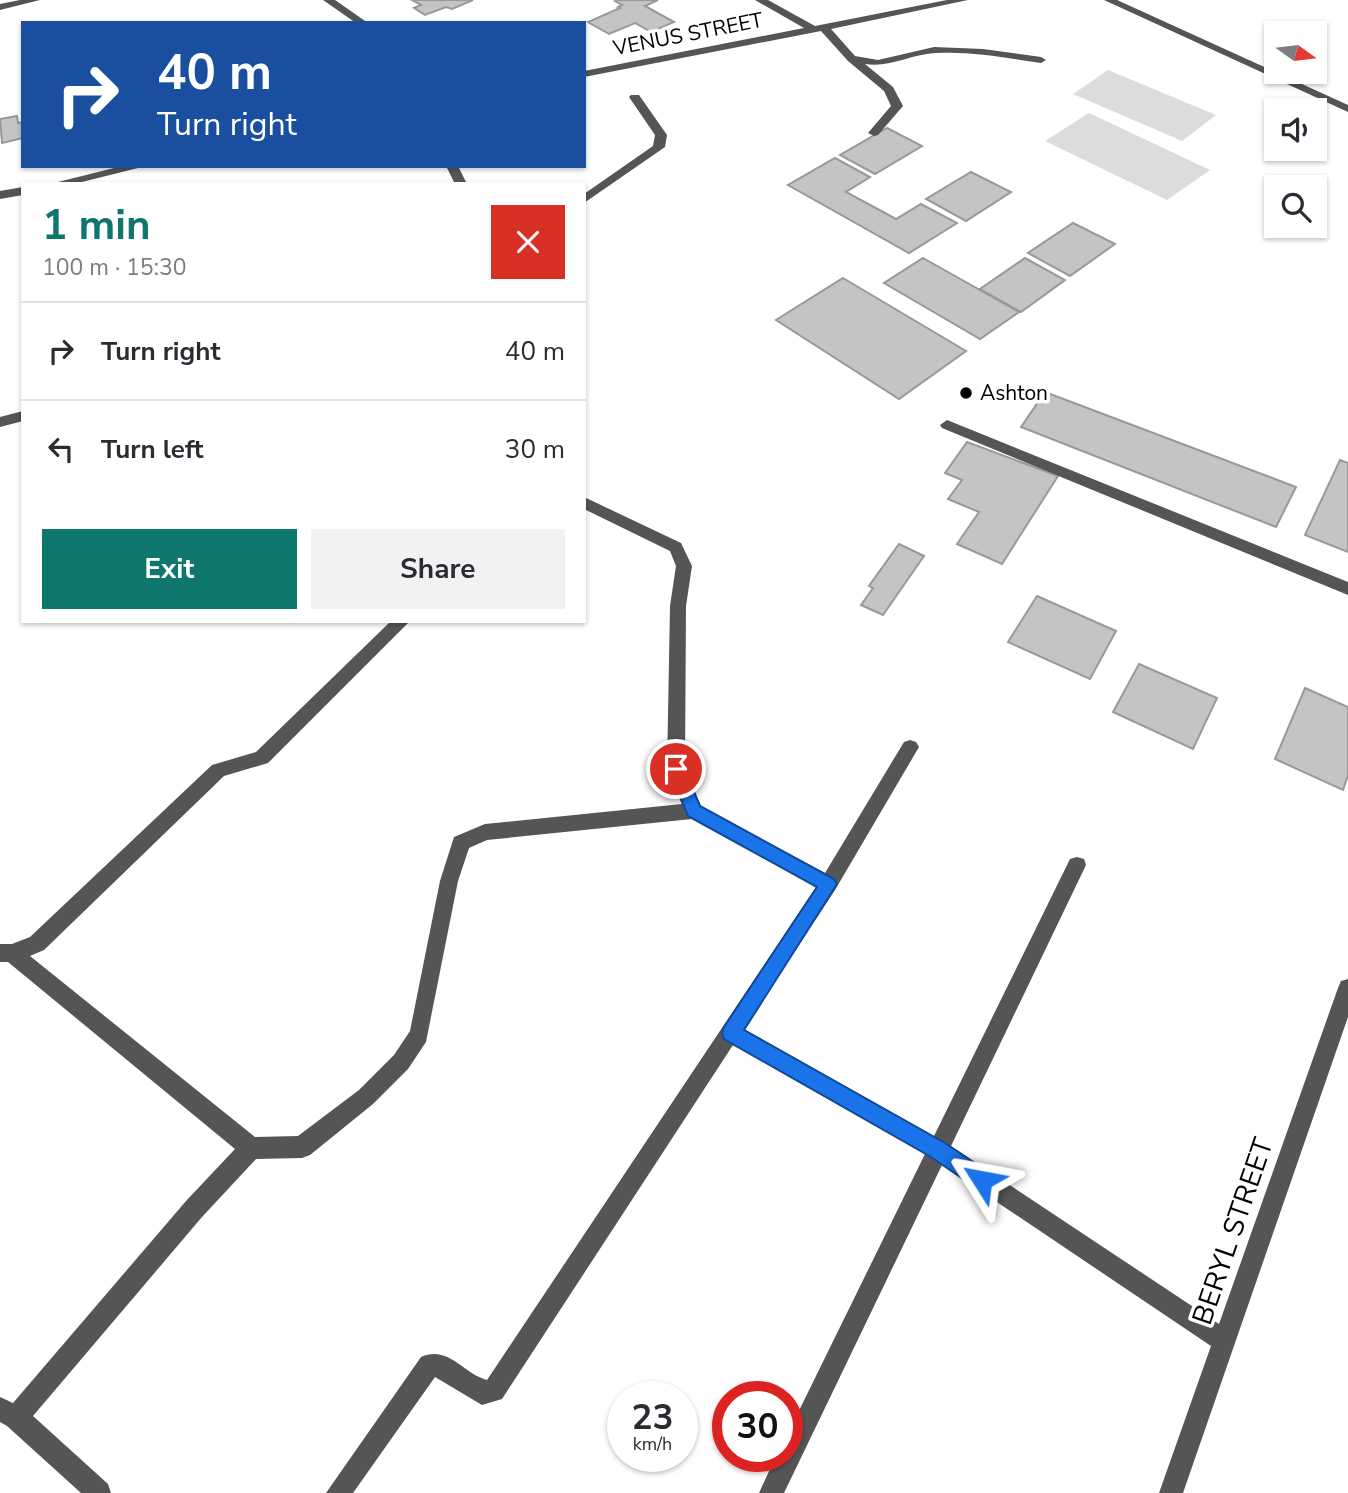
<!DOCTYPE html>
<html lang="en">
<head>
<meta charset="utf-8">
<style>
  :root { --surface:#fff; --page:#f2f2f3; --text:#2b2b33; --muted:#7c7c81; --line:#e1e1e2; --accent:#0f766e }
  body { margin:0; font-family:"Nunito Sans",sans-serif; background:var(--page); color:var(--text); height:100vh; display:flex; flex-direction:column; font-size:26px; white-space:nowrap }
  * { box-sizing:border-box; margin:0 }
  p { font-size:23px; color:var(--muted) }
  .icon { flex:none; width:38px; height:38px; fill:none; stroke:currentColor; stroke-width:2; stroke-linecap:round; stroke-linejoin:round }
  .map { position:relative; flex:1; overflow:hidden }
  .details { position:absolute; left:21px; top:182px; width:565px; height:441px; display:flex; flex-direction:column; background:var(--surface); border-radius:0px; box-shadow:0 2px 5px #0004 }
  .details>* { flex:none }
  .hud { position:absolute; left:21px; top:21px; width:565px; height:147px; border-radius:0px; box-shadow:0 2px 5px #0004; background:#1a4fa0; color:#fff; overflow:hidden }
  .needle { width:46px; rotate:104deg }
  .buttons { position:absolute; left:1264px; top:21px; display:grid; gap:14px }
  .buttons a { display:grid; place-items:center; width:63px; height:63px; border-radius:0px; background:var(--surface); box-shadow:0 2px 5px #0004; font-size:35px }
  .speed { position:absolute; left:607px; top:1381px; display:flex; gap:14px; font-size:35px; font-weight:700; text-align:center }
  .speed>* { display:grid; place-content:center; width:91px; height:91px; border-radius:50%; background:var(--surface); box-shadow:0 2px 5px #0004; line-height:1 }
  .speed small { font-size:18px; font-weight:400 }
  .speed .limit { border:10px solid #d22; background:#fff; color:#111 }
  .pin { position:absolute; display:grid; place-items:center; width:60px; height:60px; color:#fff; margin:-30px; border:4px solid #fff; border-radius:50%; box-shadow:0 2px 7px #0007 }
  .me { position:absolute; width:77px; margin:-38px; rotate:304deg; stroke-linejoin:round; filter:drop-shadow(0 0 5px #0008) }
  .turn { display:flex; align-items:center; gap:24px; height:147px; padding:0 21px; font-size:32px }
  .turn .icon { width:91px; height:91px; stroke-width:2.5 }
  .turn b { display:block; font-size:49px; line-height:60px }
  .round { display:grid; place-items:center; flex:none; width:74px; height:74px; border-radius:0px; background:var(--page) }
  .headline { display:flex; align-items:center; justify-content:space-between; height:119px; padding:0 21px }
  h1 { font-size:42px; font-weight:700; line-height:52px; color:var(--accent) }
  .primary-button { display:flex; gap:14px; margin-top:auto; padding:14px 21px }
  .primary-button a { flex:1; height:80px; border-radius:0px; background:var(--accent); color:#fff; font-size:28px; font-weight:700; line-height:80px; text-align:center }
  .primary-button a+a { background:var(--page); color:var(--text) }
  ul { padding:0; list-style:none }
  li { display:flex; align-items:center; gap:21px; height:98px; padding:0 21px; border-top:2px solid var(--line) }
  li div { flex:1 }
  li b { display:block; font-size:26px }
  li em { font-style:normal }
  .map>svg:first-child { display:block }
  .green { fill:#dcdcdc }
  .building { fill:#c4c4c4; stroke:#999; stroke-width:2 }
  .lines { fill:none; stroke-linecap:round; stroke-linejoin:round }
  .minor { fill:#555; fill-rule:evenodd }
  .route { fill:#1a73e8; stroke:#114b97; stroke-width:2 }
  .poi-dot { fill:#000; stroke:#fff; stroke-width:2.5 }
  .labels { text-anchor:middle; stroke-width:7; stroke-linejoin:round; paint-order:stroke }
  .far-street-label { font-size:21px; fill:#000; stroke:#fff }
  .far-poi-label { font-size:21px; fill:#000; stroke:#fff; text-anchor:start }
  .near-street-label { font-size:28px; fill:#000; stroke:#fff }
</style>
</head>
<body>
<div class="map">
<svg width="1348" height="1493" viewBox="0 0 1348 1493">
  <rect width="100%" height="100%" fill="#fff"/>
  <!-- green -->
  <g class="green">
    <polygon points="1108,70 1216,115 1182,141 1073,94"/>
    <polygon points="1089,113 1210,170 1167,200 1045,141"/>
  </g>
  <!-- building -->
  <g class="building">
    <polygon points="412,0 473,0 452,9 446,7 425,15 414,8 421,5"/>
    <polygon points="617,0 658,0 645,6 674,22 651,32 635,23 609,34 588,22 620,8 618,7 622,5 615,1"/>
    <polygon points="17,116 18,123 23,122 23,138 2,143 0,119"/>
    <polygon points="887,128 922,146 875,174 840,155"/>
    <polygon points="835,158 870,177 846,192 896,219 921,204 957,223 909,253 788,185"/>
    <polygon points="971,172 1011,192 966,221 926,199"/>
    <polygon points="1073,223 1115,244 1070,276 1028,253"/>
    <polygon points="923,258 1019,312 980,339 884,283"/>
    <polygon points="1025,258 1065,280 1021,312 980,289"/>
    <polygon points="843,278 966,351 899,399 776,320"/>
    <polygon points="1045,392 1296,487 1276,527 1021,427"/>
    <polygon points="967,442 1058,476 1002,564 957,544 979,512 948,499 962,480 945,473"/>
    <polygon points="1340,460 1348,463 1348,552 1305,535"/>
    <polygon points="899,544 924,556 883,615 861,605 873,588 869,586"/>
    <polygon points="1037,596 1116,631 1090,679 1008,642"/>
    <polygon points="1139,664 1217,698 1193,749 1113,712"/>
    <polygon points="1305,688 1348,707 1348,775 1343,790 1275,759"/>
  </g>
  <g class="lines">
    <!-- minor -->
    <g class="minor">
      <polygon points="20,0 40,0 0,10 0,4"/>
      <polygon points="323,0 335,0 368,23 356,23"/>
      <path d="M755,0H768L815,26L947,0H968L831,29L855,56L878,60L934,47L983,49L1041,57L1046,60L1041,63C1007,58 971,51 936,53C911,54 890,68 865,64L893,87L903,106L878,135L874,136L868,133L891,106L884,91L848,61L821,31L584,77V71L804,28Z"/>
      <polygon points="1104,0 1117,0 1348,105 1348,112"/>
      <polygon points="631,95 639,95 667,135 665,147 584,203 584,194 653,146 655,135 629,97"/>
      <polygon points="122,166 146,166 74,184 50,184"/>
      <polygon points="446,166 458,166 467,184 455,184"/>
      <polygon points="23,187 23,195 0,199 0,191"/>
      <polygon points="23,411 23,421 0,427 0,417"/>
      <polygon points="947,420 1348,582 1348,595 942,428 940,425"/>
      <path d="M584,497L681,543L692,566L686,606L685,769L701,806L825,873L904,742L910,740L916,742L919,747L835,890L744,1029L934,1136L1070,859L1077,857L1084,859L1086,865L951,1146L1219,1324L1338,988L1341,981L1348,979V1017L1183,1493H1159L1211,1346L942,1165L784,1493H759L776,1456H788V1433L925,1154L733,1045L502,1399L482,1405L435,1377L353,1493H326L421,1357C449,1345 463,1374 487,1380L816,887L692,819L487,840L469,848L458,881L426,1042L408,1069L373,1104L310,1155L302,1158L256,1159L202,1217L33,1416L108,1484L111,1493H81L7,1426L0,1422V1397L13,1403L186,1201L235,1149L8,962H0V944H12L30,937L212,765L256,752L391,621H410L268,763L224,776L44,950L30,956L255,1137L298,1136L359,1090L394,1055L410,1031L440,881L454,837L485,824L682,804L667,769L670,606L676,566L670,551L584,509Z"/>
    </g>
  </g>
  <!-- route -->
  <polygon class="route" points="676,762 682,764 700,806 834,879 837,884 744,1030 945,1143 989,1173 992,1180 989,1187 982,1190 975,1187 931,1157 724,1039 722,1033 724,1027 817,887 688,816 668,769 670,764"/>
  <!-- markers -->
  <circle class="poi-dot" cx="966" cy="393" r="7"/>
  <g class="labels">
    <!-- far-street labels -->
    <g class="far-street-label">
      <text transform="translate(688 34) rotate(-11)" y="7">VENUS STREET</text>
    </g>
    <!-- far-poi labels -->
    <g class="far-poi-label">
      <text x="980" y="400">Ashton</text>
    </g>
    <!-- near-street labels -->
    <g class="near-street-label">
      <text transform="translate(1232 1231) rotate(-71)" y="10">BERYL STREET</text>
    </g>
  </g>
</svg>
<div class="buttons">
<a><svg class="needle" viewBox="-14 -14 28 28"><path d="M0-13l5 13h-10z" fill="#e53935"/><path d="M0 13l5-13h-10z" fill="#7c7c81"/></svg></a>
<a><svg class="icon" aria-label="sound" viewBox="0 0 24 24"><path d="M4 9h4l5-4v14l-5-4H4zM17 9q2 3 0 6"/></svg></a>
<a><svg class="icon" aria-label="search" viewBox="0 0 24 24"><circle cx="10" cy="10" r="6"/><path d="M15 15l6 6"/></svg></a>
</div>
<div class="speed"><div>23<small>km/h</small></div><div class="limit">30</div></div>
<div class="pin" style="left:676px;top:769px;background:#d93025"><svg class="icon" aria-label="arrive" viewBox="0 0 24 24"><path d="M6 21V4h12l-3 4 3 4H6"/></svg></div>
<svg class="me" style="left:982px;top:1180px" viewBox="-20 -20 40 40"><path d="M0-17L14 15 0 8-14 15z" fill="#1a73e8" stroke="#fff" stroke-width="4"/></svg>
<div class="hud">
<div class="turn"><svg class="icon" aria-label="right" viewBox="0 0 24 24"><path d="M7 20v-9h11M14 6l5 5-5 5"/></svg><div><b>40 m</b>Turn right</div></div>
</div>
<section class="details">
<div class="headline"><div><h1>1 min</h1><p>100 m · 15:30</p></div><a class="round" style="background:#d93025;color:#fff"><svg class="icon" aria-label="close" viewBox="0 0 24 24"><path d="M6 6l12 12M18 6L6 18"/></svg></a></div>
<ul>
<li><svg class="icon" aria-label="right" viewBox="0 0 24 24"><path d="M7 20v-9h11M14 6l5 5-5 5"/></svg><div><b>Turn right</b></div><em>40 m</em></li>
<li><svg class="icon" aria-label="left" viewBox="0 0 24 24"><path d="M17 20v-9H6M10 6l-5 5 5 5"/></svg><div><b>Turn left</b></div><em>30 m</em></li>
</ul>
<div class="primary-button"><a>Exit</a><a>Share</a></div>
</section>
</div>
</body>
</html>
